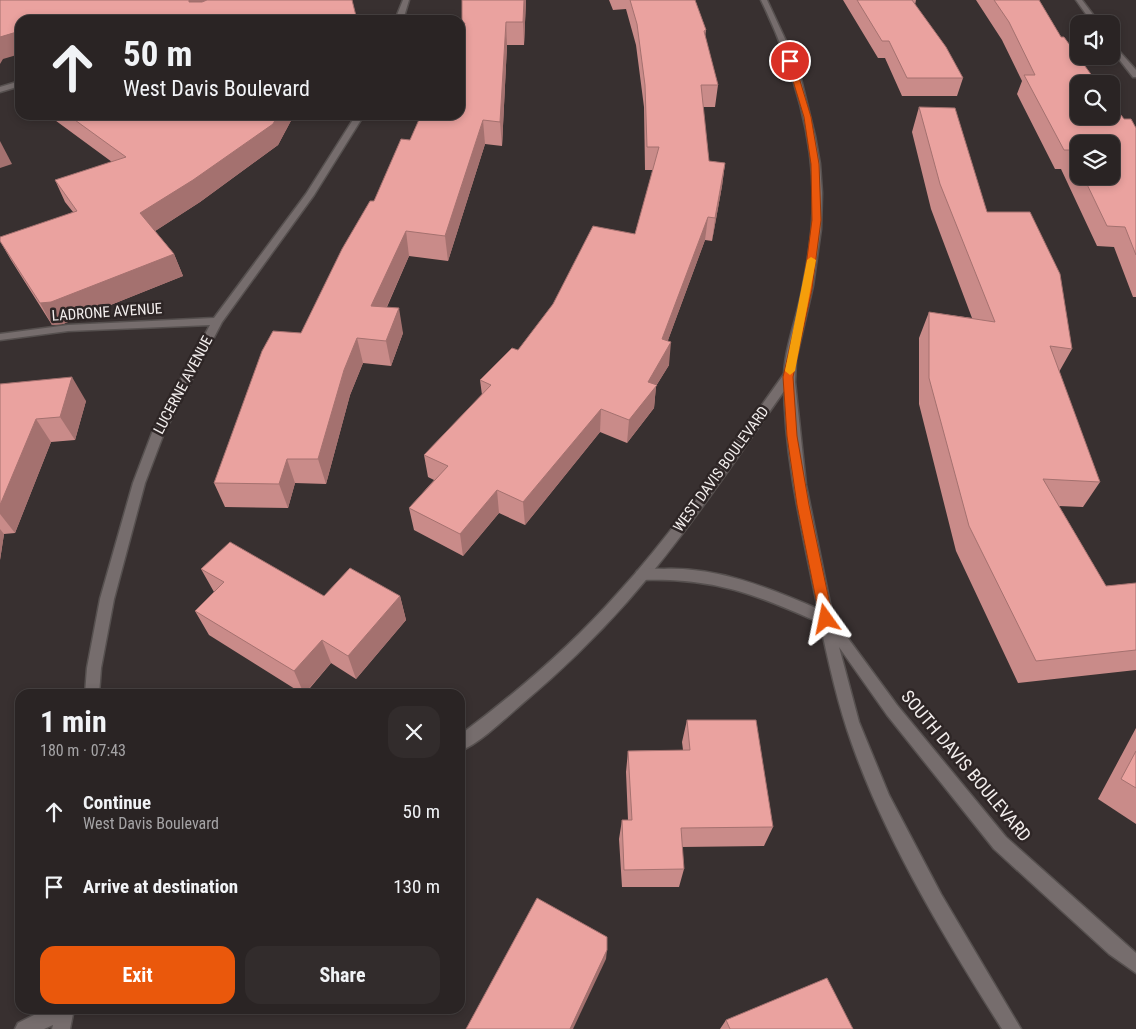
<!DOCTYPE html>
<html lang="en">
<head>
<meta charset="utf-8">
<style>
  :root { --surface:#2a2424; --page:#322c2c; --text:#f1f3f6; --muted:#a5a4a6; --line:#464141; --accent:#ea580c }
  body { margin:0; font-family:"Roboto Condensed",sans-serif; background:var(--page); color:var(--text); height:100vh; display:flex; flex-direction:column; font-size:19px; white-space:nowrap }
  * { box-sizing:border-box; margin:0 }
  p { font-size:16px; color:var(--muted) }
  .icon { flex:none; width:28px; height:28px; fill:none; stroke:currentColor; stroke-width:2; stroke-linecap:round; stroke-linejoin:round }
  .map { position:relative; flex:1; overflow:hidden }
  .sheet { position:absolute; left:15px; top:689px; width:450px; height:325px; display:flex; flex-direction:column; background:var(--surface); border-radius:15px; box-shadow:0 2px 8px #0003,0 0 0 1px var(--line) }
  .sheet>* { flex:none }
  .banner { position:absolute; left:15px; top:15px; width:450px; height:105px; border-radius:15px; box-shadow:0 2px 8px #0003,0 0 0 1px var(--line); background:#2a2424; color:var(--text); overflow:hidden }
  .tools { position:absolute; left:1070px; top:15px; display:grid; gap:10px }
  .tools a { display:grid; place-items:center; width:50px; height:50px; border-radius:10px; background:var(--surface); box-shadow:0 2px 8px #0003,0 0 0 1px var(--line); font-size:25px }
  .pin { position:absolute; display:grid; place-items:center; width:42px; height:42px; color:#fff; margin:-21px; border:2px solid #fff; border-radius:50%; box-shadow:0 1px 5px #0007 }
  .me { position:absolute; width:55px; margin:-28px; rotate:348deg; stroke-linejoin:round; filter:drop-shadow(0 0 4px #0008) }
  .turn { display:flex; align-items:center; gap:18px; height:105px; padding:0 25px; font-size:22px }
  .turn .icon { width:65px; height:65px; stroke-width:2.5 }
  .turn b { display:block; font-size:35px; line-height:42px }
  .round { display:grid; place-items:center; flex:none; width:52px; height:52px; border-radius:15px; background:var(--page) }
  .overview { display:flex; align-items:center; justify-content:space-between; height:85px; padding:0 25px }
  h1 { font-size:30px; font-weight:700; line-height:38px }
  .primary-button { display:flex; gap:10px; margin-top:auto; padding:10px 25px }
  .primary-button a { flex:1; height:58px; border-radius:15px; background:var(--accent); color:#fff; font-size:20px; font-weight:700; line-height:58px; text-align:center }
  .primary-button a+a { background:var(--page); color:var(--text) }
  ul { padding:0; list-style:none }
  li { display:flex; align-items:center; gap:15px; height:75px; padding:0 25px }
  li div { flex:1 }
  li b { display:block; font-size:19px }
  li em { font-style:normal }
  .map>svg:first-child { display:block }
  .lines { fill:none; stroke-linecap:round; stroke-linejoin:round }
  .minor-casing { stroke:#56504f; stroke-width:3 }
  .tertiary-casing { stroke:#56504f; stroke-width:3 }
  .minor { fill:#766d6d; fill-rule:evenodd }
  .tertiary { fill:#766d6d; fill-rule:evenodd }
  .wall { fill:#c98b89; fill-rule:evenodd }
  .shaded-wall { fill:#a4716f }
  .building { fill:#eaa29f; stroke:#a4716f }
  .route { fill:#ea580c; stroke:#983908 }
  .slow { fill:#f59e0b }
  .labels { text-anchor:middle; stroke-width:5; stroke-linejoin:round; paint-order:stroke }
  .street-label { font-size:15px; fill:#f3eeed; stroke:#2e2626 }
  .near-street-label { font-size:18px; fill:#f3eeed; stroke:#2e2626 }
</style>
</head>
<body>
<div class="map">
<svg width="1136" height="1029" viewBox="0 0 1136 1029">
  <rect width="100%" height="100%" fill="#383030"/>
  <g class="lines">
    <defs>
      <g id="minor">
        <polygon points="403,0 409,0 403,20 395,20"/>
        <polygon points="1076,0 1082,0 1100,24 1093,24"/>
        <polygon points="1111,42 1136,70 1136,77 1133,77 1111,49"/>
        <polygon points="20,81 20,86 0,92 0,87"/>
        <polygon points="356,115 364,115 314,195 222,322 164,433 145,483 114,599 101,668 99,694 85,694 87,668 100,599 133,483 152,433 210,325 68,331 0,340 0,334 68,325 214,318 306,194"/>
        <path d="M788,373L792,374L793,377L792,380C738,455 688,533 627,602C595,638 560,672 523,703C507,717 479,744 460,751V735C516,693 570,647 617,594C679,526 730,449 784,374Z"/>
        <polygon points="46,1009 74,1009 70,1029 52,1029 53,1025 44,1029 15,1029 18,1023"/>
      </g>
      <path id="tertiary" d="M761,0H767L791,52L801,79L815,136L820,164L822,193L821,229L813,286L796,360L795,382L806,485L833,618L897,705L1006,837L1136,953V973L1109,954L994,849L887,715L839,647L859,722L889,795L941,894L1021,1029H1002C946,940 887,843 852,744C838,705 829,664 820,623C755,594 715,578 642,580L637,579L635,575L637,571C646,568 655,569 664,569C718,567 769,588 818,609C803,535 784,458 784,382C783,349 798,317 803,285C807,264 811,243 812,222C818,145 794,69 761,0Z"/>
    </defs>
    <!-- minor casing -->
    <use href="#minor" class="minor-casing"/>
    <!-- tertiary casing -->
    <use href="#tertiary" class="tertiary-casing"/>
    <!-- minor -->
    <use href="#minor" class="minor"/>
    <!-- tertiary -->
    <use href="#tertiary" class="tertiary"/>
  </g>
  <!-- wall -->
  <g class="wall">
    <polygon points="526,0 524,45 507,45 502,146 485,144 448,261 409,256 387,307 403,333 391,366 363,363 350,395 326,484 295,483 288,508 225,507 214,483 301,333 374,201 410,140 463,28 462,23"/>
    <polygon points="609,0 695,0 706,30 705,37 718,85 715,107 703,107 709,161 725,163 722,186 712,241 705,240 668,340 669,365 656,386 654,408 627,443 600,432 525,525 499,513 463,556 414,530 409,508 434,480 428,477 424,455 482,395 480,380 518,350 635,234 653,170 645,170 644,107 636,45 626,9 613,10"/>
    <polygon points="843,0 916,0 915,5 963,78 957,96 902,96 885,58 878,58"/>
    <path d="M976,0H1039L1061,37L1124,119L1136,128V297H1133L1114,247L1097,246L1061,169H1055L1017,94L1022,81L1002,40ZM1079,144L1111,176H1079Z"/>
    <polygon points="919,107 987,212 1072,349 1059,372 1100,482 1083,507 1059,506 1106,586 1136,583 1136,670 1018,683 956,551 919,404 919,338 929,312 972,318 931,209 912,132"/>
    <polygon points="48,115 294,115 278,145 200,202 155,231 174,254 183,276 63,324 52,325 11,260 0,241 73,212 65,202 55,180 112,162"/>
    <polygon points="0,384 86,401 75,440 51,442 15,533 4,534 0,560"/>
    <polygon points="201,569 324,596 400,596 406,620 356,679 331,663 305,694 303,694 209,635 195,611 214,592"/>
    <polygon points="687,720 773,827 764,846 682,847 684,869 679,887 622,887 619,839 622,820 628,820 626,772 628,751 683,750 682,742"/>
    <polygon points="1136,728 1136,824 1098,799"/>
    <polygon points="726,1020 853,1029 720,1029"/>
  </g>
  <!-- shaded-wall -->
  <g class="shaded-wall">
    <polygon points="189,0 251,0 195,18 189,2"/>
    <polygon points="524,0 526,0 524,45 523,22"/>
    <polygon points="506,22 507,45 502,146 500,122"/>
    <polygon points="20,31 20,54 3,59 0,64 0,37"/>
    <polygon points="278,115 294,115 278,145 200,202 149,235 140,213"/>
    <polygon points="483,120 485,144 448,261 445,236"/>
    <polygon points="0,141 12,164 0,168"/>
    <polygon points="725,163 722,186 712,241 715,218"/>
    <polygon points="708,217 705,240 660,362 662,339"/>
    <polygon points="406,231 409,256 376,331 371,306"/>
    <polygon points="174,254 183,276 63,324 52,325 40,303"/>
    <polygon points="399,308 403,333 391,366 386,341"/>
    <polygon points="357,338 363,363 350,395 326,484 318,459 344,370"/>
    <polygon points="671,342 669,365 656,386 654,408 627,443 629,420 648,382"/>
    <polygon points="72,377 86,401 75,440 60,417"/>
    <polygon points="601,409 600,432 525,525 523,502"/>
    <polygon points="36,419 51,442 15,533 0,514 0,505"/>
    <polygon points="287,459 295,483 288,508 279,484"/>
    <polygon points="497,490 499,513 463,556 460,534"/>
    <polygon points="0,529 4,534 0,560"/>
    <polygon points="400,596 406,620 356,679 348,656"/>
    <polygon points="322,640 331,663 304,694 294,671"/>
    <polygon points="607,950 606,959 573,1029 570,1029"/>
  </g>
  <!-- building -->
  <g class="building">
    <polygon points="0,0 189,0 189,2 202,2 207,0 352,0 357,20 20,20 20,31 0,37"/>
    <polygon points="462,0 524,0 523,22 506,22 500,122 483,120 445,236 406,231 371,306 399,308 386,341 357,338 344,370 318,459 287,459 279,484 214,483 262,351 273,331 301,333 342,249 370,201 374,201 401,139 410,140 421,115 460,115 460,34 465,23 462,23"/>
    <polygon points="630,0 695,0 706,30 704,31 718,85 701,85 709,161 725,163 715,218 708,217 662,339 671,342 648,382 657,385 629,420 601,409 523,502 497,490 460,534 409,508 448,466 424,455 491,385 480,380 512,348 518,350 553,304 593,226 635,234 659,147 647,147 645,85 637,24"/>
    <polygon points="857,0 912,0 946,47 963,78 907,78 889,41 882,41"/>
    <polygon points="994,0 1039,0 1061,37 1064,37 1098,84 1079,84 1079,116 1111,116 1111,102 1124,119 1131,119 1136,128 1136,255 1125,227 1107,226 1083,176 1111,176 1111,144 1079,144 1079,168 1070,150 1064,150 1024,75 1035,75 1009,22"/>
    <polygon points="919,107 955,108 987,212 1030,212 1060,274 1072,349 1050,346 1100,482 1043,479 1106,586 1136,583 1136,650 1036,661 969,526 929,378 929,312 995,322 940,184"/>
    <polygon points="68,115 278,115 273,124 193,180 140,213 174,254 51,302 40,303 0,241 0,237 77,211 55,180 126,157"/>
    <polygon points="72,377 60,417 36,419 0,505 0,384"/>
    <polygon points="230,542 324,596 350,568 400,596 348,656 322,640 294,671 195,611 224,582 201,569"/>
    <polygon points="687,720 756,720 773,827 681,828 684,869 624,870 622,820 632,820 628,751 690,750"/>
    <polygon points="1136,751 1136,788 1121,779"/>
    <polygon points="537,898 607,937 607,950 570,1029 466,1029"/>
    <polygon points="827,978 853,1029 730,1029 726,1020"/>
  </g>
  <!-- route -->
  <polygon class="route" points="790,59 794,61 811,117 819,164 821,220 812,289 793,377 797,436 809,505 833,619 826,624 820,619 797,505 787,436 783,377 803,289 812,220 811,164 804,117 787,61"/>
  <!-- slow -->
  <polygon class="slow" points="811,257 816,260 795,371 790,375 785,371 807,260"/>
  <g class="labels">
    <!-- street labels -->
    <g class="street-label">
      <text transform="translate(107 312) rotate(-4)" y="5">LADRONE AVENUE</text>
      <text transform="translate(183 385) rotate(-62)" y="5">LUCERNE AVENUE</text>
      <text transform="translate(721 469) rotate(-54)" y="5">WEST DAVIS BOULEVARD</text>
    </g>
    <!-- near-street labels -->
    <g class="near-street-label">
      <text transform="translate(966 766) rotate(50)" y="6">SOUTH DAVIS BOULEVARD</text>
    </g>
  </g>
</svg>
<div class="tools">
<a><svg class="icon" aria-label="sound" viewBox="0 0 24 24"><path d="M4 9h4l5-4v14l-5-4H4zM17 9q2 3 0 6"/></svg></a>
<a><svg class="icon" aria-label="search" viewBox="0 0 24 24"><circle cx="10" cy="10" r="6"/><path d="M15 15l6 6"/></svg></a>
<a><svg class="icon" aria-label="layers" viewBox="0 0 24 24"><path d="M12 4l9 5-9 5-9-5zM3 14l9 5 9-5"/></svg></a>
</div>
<div class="pin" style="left:790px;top:61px;background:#d93025"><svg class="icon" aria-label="arrive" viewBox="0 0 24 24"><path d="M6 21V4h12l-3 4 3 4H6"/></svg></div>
<svg class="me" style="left:826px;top:619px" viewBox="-20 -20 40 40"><path d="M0-17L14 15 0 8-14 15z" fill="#ea580c" stroke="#fff" stroke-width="4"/></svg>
<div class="banner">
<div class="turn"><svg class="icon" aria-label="ahead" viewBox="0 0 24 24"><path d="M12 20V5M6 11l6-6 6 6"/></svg><div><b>50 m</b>West Davis Boulevard</div></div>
</div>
<section class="sheet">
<div class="overview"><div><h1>1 min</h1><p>180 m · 07:43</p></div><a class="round"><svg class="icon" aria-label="close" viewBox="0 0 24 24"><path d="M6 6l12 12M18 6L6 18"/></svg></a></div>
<ul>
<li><svg class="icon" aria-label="ahead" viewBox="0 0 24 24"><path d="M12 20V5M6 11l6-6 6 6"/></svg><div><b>Continue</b><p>West Davis Boulevard</p></div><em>50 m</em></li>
<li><svg class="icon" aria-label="arrive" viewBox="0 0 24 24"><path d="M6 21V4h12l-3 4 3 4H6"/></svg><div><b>Arrive at destination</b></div><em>130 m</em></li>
</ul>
<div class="primary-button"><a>Exit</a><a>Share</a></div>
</section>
</div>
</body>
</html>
